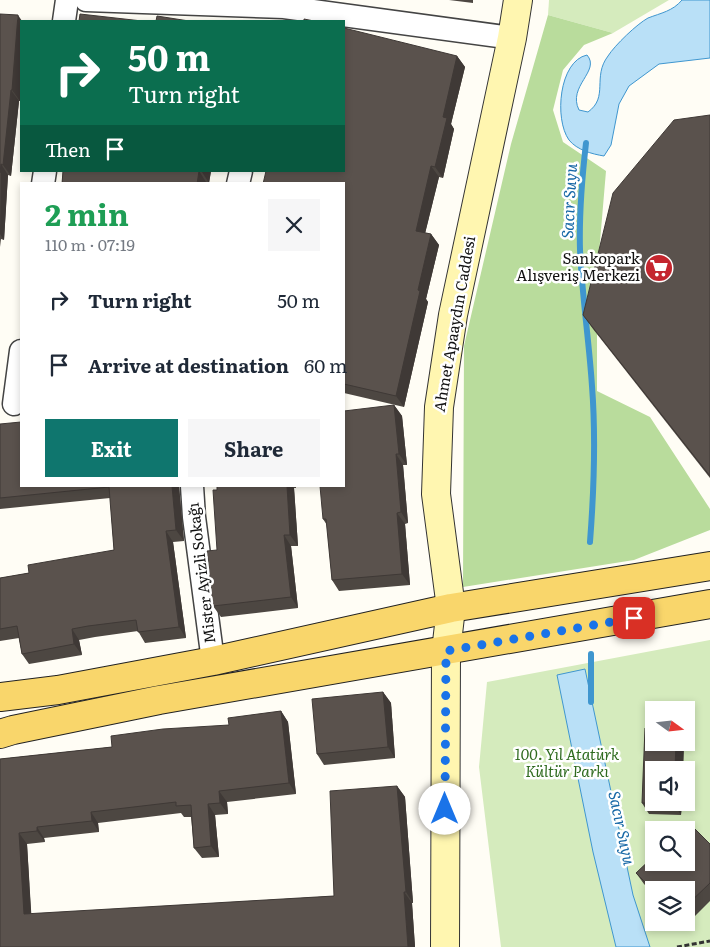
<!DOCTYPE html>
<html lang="en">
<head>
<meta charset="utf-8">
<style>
  :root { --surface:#fff; --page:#f6f6f7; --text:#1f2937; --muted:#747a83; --accent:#0f766e }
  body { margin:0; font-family:Literata,serif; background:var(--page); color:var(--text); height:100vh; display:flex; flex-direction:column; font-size:19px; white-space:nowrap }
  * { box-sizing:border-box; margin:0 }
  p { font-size:16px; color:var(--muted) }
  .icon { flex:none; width:28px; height:28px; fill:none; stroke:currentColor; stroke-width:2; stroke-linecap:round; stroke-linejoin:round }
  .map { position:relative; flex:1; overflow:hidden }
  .drawer { position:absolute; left:20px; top:182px; width:325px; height:305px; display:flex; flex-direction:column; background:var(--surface); border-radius:0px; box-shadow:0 2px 8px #0003 }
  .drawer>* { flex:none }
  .banner { position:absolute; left:20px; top:20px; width:325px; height:152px; border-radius:0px; box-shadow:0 2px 8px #0003; background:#0b6e4f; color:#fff; overflow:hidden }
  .needle { width:32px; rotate:105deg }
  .tools { position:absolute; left:645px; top:701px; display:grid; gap:10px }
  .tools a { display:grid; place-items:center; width:50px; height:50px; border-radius:0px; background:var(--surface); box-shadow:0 2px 8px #0003; font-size:25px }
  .pin { position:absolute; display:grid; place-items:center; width:42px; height:42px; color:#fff; margin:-21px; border-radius:10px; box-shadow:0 2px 8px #0006 }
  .me { position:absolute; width:55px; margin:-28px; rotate:0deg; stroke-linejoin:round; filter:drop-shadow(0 0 4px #0008) }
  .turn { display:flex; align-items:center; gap:18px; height:105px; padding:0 25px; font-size:22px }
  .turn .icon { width:65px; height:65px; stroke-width:2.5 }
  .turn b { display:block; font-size:35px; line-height:42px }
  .then { display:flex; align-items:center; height:48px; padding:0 25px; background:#0003; gap:10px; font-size:19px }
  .round { display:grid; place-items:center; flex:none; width:52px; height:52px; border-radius:0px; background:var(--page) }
  .summary { display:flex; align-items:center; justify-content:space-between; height:85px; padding:0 25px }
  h1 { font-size:30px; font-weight:700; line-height:38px; color:#1e9e55 }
  .button { display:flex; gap:10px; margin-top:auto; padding:10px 25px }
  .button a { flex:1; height:58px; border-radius:0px; background:var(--accent); color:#fff; font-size:20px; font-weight:700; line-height:58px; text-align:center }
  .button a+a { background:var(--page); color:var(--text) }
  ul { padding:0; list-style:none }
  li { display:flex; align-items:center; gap:15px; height:65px; padding:0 25px }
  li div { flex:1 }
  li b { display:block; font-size:19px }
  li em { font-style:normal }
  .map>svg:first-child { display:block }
  .green { fill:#d5ebbd; fill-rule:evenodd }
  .forest { fill:#b9dc9c }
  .water { fill:#b9e0f7; stroke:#3f96cf }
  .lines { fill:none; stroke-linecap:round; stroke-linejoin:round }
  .stream { stroke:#3f96cf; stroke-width:6 }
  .street-casing { stroke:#444; stroke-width:25 }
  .secondary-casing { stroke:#333; stroke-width:30 }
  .primary-casing { stroke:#222; stroke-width:30 }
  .path { stroke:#333; stroke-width:3; stroke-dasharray:5 2.5; stroke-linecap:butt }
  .street { stroke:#fff; stroke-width:22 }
  .secondary { stroke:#fff6b0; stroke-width:28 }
  .primary { stroke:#f9d66b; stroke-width:28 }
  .wall { fill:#4d4742 }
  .shaded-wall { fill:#3f3936 }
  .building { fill:#5a524d; stroke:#3f3936 }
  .route { stroke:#1a73e8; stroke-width:9; stroke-dasharray:0 16.2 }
  .labels { text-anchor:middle; stroke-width:5; stroke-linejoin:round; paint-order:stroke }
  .poi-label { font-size:15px; fill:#111; stroke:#fff; text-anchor:end }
  .street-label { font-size:15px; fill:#111; stroke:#fff }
  .park-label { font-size:15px; font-style:italic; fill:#2f6b1f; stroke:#fff }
  .water-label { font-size:16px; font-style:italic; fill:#1768a6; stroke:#fff }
</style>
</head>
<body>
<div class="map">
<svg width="710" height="947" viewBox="0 0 710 947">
  <rect width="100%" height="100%" fill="#fffdf5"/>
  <!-- green -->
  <g class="green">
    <polygon points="549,0 669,0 613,33 548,15"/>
    <path d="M710,640V947H501L479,767L487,682ZM654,710H686V742H654ZM654,770H686V802H654ZM654,830H686V862H654ZM654,890H686V922H654Z"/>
  </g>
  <!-- forest -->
  <polygon class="forest" points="548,15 613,33 584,45 563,70 553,110 563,142 606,171 597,277 597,391 650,417 710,509 710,530 634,560 463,587 464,346 511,144"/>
  <!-- water -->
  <g class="water">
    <path d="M682,0H710V58L659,64L629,86L619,104L611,145L604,156C592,154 577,150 569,140C554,119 559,61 587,55C601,71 567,86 579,110L588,112C609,97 592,77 608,56C615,45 637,24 648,18C661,13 673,11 682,0Z"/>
    <polygon points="585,669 633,895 650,947 616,947 593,852 557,675"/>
  </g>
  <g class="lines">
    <!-- stream -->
    <g class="stream">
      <path d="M586,143C582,178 579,214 580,250C582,295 589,341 592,386C596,438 594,490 590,542"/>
      <polyline points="591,654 591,702"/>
    </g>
    <defs>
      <g id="street">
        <polyline points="86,0 284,7 512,38"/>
        <polyline points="64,21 67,0"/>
        <polyline points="43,184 45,171"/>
        <polyline points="238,184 241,171"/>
        <polyline points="14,404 21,351"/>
        <polyline points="192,486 194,517 213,661"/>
      </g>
      <polyline id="secondary" points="445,947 446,651 451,608 436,494 439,407 453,315 512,38 518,0"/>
      <g id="primary">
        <polyline points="0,697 58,690 213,661 451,608 710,566"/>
        <polyline points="0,734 13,730 159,700 710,604"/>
      </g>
    </defs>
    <!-- street casing -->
    <use href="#street" class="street-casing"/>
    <!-- secondary casing -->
    <use href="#secondary" class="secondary-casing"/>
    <!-- primary casing -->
    <use href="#primary" class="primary-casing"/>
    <!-- path -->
    <polyline class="path" points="677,947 710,941"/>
    <!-- street -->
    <use href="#street" class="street"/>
    <!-- secondary -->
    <use href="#secondary" class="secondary"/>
    <!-- primary -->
    <use href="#primary" class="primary"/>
  </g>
  <!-- wall -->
  <g class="wall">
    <polygon points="449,0 473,0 473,3"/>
    <polygon points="0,14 21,21 21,84 20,101 19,101 11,176 8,175 4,240 1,239 0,247"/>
    <polygon points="457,56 465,67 451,124 454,129 443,178 439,177 425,233 431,234 439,245 426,299 428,302 404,407 344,393 344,184"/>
    <polygon points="710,115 710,478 593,329 583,315"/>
    <polygon points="63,171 211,171 209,183 206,182 206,184 62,184"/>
    <polygon points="394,405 402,416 407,465 403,465 408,523 405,524 410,585 339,591 332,580 327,525 323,519"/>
    <polygon points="0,424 21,486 179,486 184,541 173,542 186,638 145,643 138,631 95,637 79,640 82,655 29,664 22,654 19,638 0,641 0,578 29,573 114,550 110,498 0,509"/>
    <polygon points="217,486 296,486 296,488 294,488 298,546 291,546 298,608 221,617 213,606 217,550"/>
    <polygon points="383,692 391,703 395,758 324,765 317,754"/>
    <polygon points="281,711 288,722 296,794 227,802 228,814 215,815 219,857 202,858 194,848 191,817 184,817 181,813 98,823 99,832 44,838 45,842 27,844 31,914 334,896 397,786 405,797 413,903 412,903 415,947 0,947 0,759 112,747 229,725"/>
    <polygon points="654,742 684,742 683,770 654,802 682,802 681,815 649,814 642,803"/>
    <polygon points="710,844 710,901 685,926 682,922 686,922 686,890 654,890 654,894 644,884 636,873"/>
  </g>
  <!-- shaded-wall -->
  <g class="shaded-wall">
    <polygon points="18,15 22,21 21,21 21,84 20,101 12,90"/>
    <polygon points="457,56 465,67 451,124 454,129 443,178 435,167 443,117"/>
    <polygon points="11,90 19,101 11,176 3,165"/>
    <polygon points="1,164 8,175 4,240 0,234"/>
    <polygon points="431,166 439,177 423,242 416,231"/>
    <polygon points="199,171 206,182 206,184 197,184"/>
    <polygon points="202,171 211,171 209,183 202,172"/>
    <polygon points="431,234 439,245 426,299 428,302 404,407 396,396 418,290"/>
    <polygon points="394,405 402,416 407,465 399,454"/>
    <polygon points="396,454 403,465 408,523 401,512"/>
    <polygon points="172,486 179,486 184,541 176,530"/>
    <polygon points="287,486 292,486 294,488 298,546 290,535"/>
    <polygon points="397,513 405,524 410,585 402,574"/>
    <polygon points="166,531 173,542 186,638 179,627"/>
    <polygon points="284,535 291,546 298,608 291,597"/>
    <polygon points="72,629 79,640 82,655 74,644"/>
    <polygon points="383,692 391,703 395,758 388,747"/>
    <polygon points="281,711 288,722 296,794 289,783"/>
    <polygon points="676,742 684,742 683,770 675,770"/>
    <polygon points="397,786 405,797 413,903 406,892"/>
    <polygon points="219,791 227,802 228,814 220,803"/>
    <polygon points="674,802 682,802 681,815 674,804"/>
    <polygon points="208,804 215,815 219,857 211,846"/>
    <polygon points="91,812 98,823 99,832 92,821"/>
    <polygon points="37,827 44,838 45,842 37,831"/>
    <polygon points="19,833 27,844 32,925 24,914"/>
    <polygon points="404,892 412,903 415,947 408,947"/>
  </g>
  <!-- building -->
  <g class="building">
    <polygon points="0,14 18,15 12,90 11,90 3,165 1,164 0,173"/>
    <polygon points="80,14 142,21 79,21"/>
    <polygon points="157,16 189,21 156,21"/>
    <polygon points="304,19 314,21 304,21"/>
    <polygon points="344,28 457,56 443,117 447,118 435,167 431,166 416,231 431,234 418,290 420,291 396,396 344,384 344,184 263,184 266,171 344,171"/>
    <polygon points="710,115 710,476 583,315 613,193 674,120"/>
    <polygon points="63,171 202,171 199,171 197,184 62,184"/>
    <polygon points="394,405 399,454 396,454 401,512 397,513 402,574 332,580 326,519 323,519 320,486 344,486 344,411"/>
    <polygon points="21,422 21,486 172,486 176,530 166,531 179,627 138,632 136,620 88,626 72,629 74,644 22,654 17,626 0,629 0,578 29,573 28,565 114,550 109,487 0,498 0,424"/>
    <polygon points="217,486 287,486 290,535 284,535 291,597 213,606 207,551 217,550 213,490 217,490"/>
    <polygon points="383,692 388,747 317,754 312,699"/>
    <polygon points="281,711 289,783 219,791 220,803 208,804 211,846 194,848 191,805 176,806 176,802 91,812 92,821 37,827 37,831 19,833 24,914 334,896 330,791 397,786 406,892 404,892 408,947 0,947 0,759 112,747 111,736 163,729 229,725 228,718"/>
    <polygon points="645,728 654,729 654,742 676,742 675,770 654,770 654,802 674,802 674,804 642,803"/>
    <polygon points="688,822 710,844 710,883 686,906 686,890 654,890 654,891 636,873 654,856 654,862 686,862 686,830 680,830"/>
  </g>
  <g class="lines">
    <!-- route -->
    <polyline class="route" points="445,809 446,651 634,618"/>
  </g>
  <!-- icons -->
  <defs>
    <symbol id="supermarket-disc" viewBox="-11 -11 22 22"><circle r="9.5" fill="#c4262e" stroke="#fff"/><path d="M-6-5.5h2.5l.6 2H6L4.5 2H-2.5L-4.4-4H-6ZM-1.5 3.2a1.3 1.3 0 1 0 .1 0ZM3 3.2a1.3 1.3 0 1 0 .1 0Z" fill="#fff"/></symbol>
  </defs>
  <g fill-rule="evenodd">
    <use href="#supermarket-disc" x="643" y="252" width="32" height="32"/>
  </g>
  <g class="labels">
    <!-- poi labels -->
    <g class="poi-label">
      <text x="640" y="264">Sankopark<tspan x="640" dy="17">Alışveriş Merkezi</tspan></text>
    </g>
    <!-- street labels -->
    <g class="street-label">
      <text transform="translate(455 324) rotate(-80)" y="5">Ahmet Apaaydın Caddesi</text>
      <text transform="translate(202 573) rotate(-97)" y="5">Mister Ayizli Sokağı</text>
    </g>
    <!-- park labels -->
    <g class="park-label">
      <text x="567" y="760">100. Yıl Atatürk<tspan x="567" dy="17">Kültür Parkı</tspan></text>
    </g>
    <!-- water labels -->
    <g class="water-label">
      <text transform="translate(569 201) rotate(-87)" y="6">Sacır Suyu</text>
      <text transform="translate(622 828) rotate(78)" y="6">Sacır Suyu</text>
    </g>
  </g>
</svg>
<div class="tools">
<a><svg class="needle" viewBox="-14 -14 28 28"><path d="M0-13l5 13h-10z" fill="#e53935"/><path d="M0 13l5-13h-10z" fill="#747a83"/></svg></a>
<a><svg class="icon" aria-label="sound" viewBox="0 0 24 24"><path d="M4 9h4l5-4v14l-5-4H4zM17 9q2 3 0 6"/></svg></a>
<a><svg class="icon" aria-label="search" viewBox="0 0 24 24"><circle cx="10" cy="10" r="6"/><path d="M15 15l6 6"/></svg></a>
<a><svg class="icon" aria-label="layers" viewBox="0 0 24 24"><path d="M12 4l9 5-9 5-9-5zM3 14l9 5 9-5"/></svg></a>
</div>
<div class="pin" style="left:634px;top:618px;background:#d93025"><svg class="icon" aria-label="arrive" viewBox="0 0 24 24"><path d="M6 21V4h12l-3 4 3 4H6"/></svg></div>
<svg class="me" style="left:445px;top:809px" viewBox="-20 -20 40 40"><circle r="19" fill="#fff"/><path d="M0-13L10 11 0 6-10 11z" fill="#1a73e8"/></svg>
<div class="banner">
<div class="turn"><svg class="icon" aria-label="right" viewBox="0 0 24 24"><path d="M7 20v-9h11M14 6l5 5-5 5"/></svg><div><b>50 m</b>Turn right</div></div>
<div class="then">Then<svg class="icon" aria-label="arrive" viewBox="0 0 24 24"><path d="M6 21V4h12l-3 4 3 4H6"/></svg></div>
</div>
<section class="drawer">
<div class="summary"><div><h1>2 min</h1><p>110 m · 07:19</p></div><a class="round"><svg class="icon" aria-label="close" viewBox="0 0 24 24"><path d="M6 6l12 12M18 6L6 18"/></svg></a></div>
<ul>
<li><svg class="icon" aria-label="right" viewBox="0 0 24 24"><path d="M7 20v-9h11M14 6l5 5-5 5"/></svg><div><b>Turn right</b></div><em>50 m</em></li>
<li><svg class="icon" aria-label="arrive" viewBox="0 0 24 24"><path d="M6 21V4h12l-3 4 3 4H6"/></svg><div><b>Arrive at destination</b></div><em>60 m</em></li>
</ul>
<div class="button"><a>Exit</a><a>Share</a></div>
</section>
</div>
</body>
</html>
